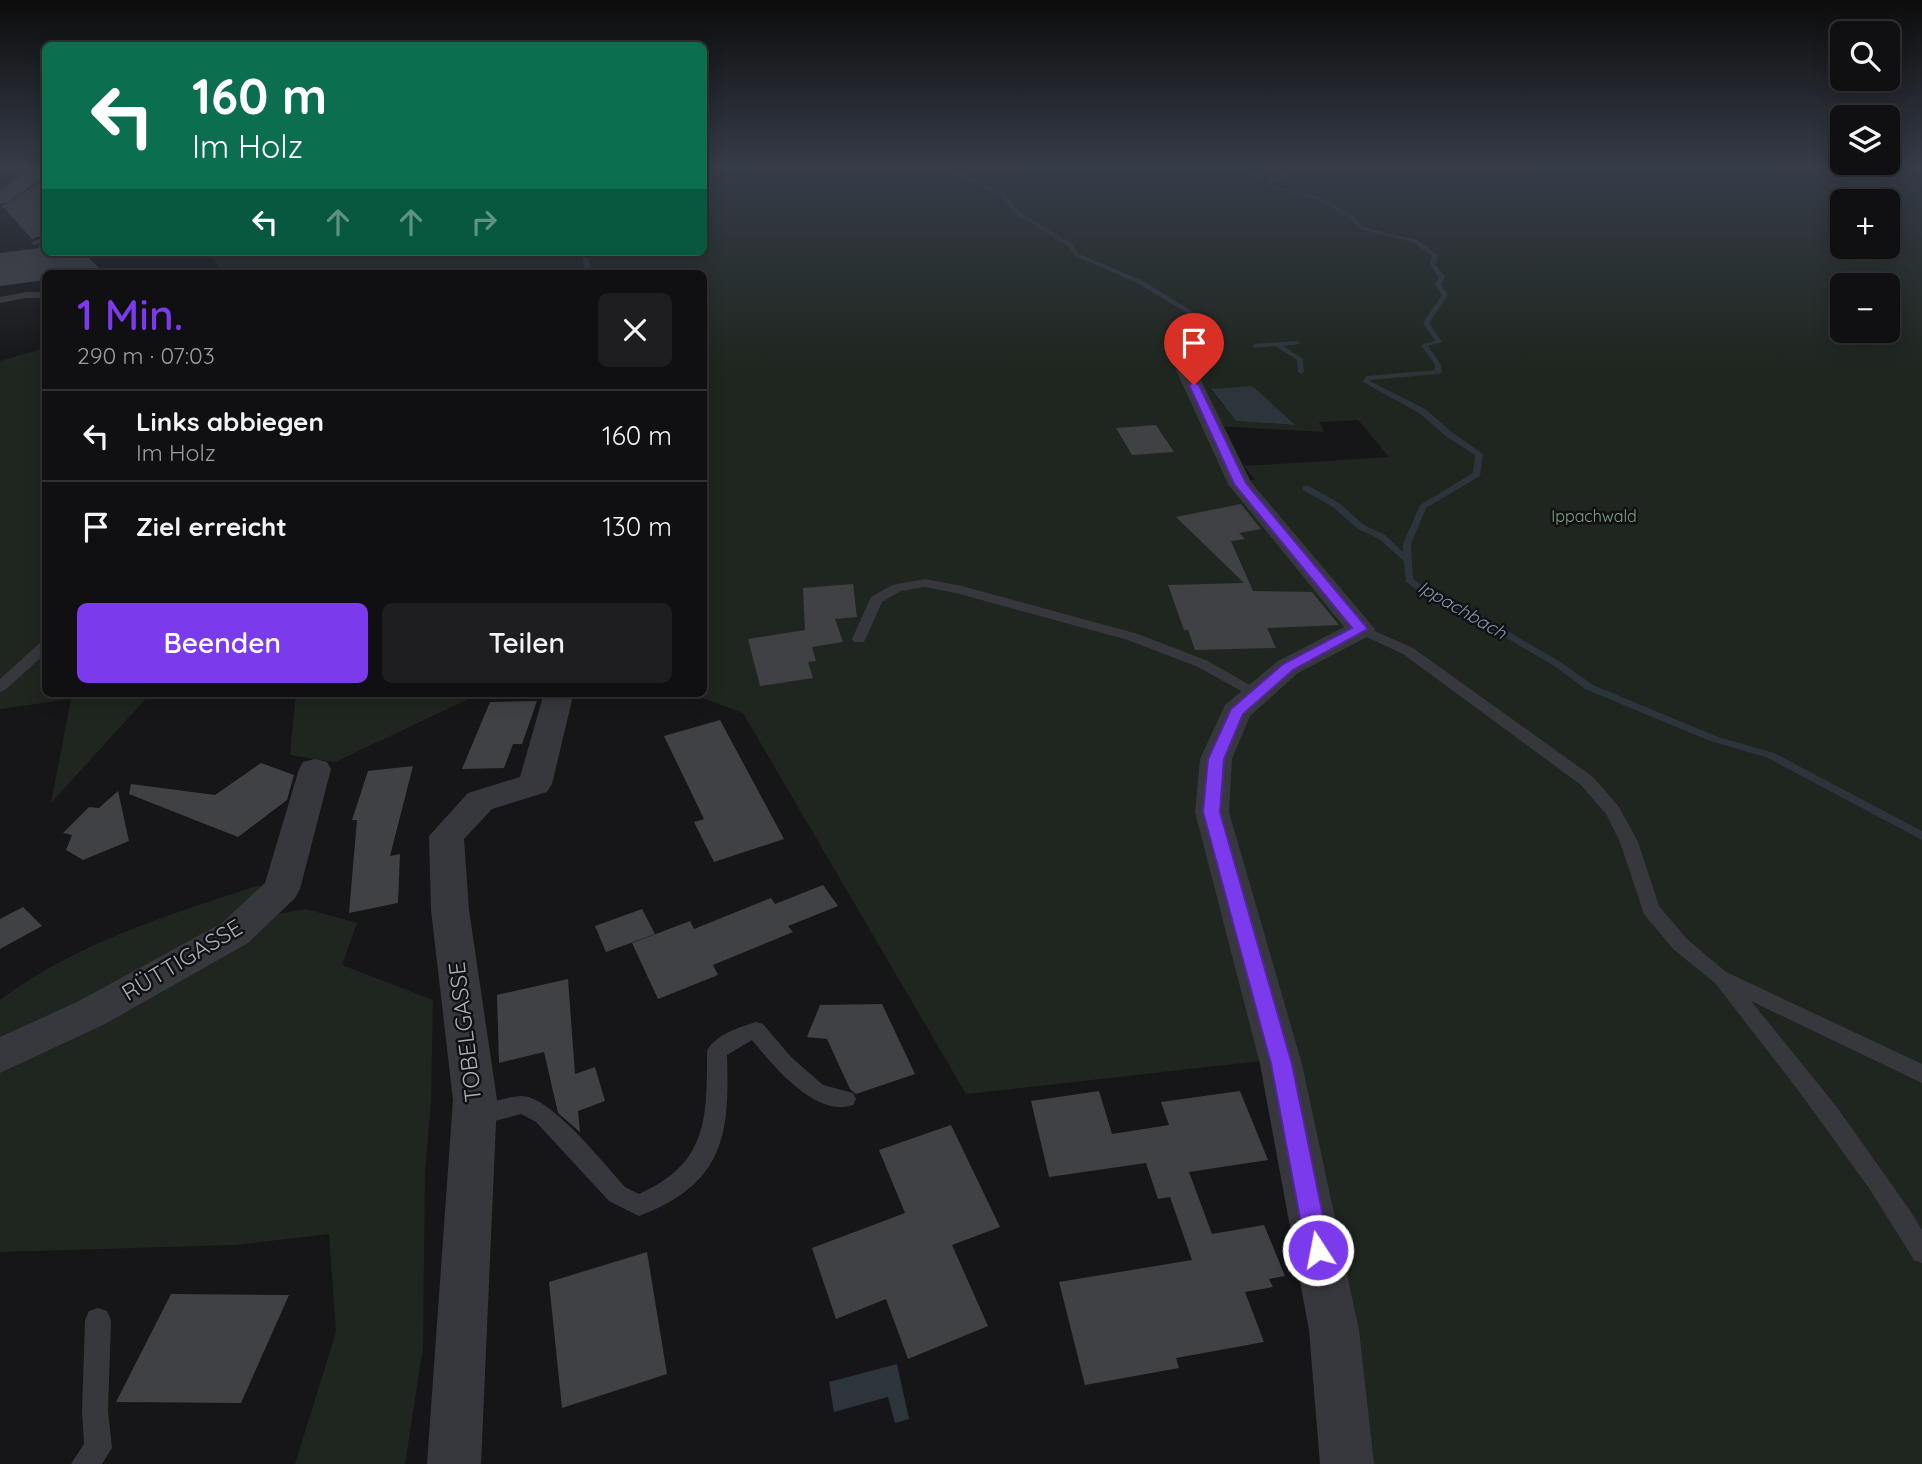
<!DOCTYPE html>
<html lang="de">
<head>
<meta charset="utf-8">
<style>
  :root { --surface:#101012; --page:#1e1e20; --text:#f1f3f6; --muted:#9c9d9f; --line:#303032; --accent:#7c3aed }
  body { margin:0; font-family:Quicksand,sans-serif; background:var(--page); color:var(--text); height:100vh; display:flex; flex-direction:column; font-size:26px; white-space:nowrap }
  * { box-sizing:border-box; margin:0 }
  p { font-size:23px; color:var(--muted) }
  .icon { flex:none; width:38px; height:38px; fill:none; stroke:currentColor; stroke-width:2; stroke-linecap:round; stroke-linejoin:round }
  .map { position:relative; flex:1; overflow:hidden }
  .drawer { position:absolute; left:42px; top:270px; width:665px; height:427px; display:flex; flex-direction:column; background:var(--surface); border-radius:10px; box-shadow:0 4px 18px #0003,0 0 0 2px var(--line) }
  .drawer>* { flex:none }
  .top-card { position:absolute; left:42px; top:42px; width:665px; height:214px; border-radius:10px; box-shadow:0 4px 18px #0003,0 0 0 2px var(--line); background:#0b6e4f; color:#fff; overflow:hidden }
  .tools { position:absolute; left:1830px; top:21px; display:grid; gap:14px }
  .tools a { display:grid; place-items:center; width:70px; height:70px; border-radius:10px; background:var(--surface); box-shadow:0 4px 18px #0003,0 0 0 2px var(--line); font-size:35px }
  .pin { position:absolute; display:grid; place-items:center; width:60px; height:60px; color:#fff; margin:-72px -30px; border-radius:50% 50% 50% 0; rotate:-45deg; box-shadow:0 0 7px #0007 }
  .pin .icon { rotate:45deg }
  .me { position:absolute; width:77px; margin:-38px; rotate:349deg; stroke-linejoin:round; filter:drop-shadow(0 0 5px #0008) }
  .turn { display:flex; align-items:center; gap:24px; height:147px; padding:0 35px; font-size:32px }
  .turn .icon { width:91px; height:91px; stroke-width:2.5 }
  .turn b { display:block; font-size:49px; line-height:60px }
  .lanes { display:flex; align-items:center; height:66px; padding:0 35px; background:#0003; justify-content:center; gap:35px; direction:ltr }
  .lanes .off { opacity:.35 }
  .round { display:grid; place-items:center; flex:none; width:74px; height:74px; border-radius:10px; background:var(--page) }
  .overview { display:flex; align-items:center; justify-content:space-between; height:119px; padding:0 35px }
  h1 { font-size:42px; font-weight:600; line-height:52px; color:var(--accent) }
  .button { display:flex; gap:14px; margin-top:auto; padding:14px 35px }
  .button a { flex:1; height:80px; border-radius:10px; background:var(--accent); color:#fff; font-size:28px; font-weight:600; line-height:80px; text-align:center }
  .button a+a { background:var(--page); color:var(--text) }
  ul { padding:0; list-style:none }
  li { display:flex; align-items:center; gap:21px; height:91px; padding:0 35px; border-top:2px solid var(--line) }
  li div { flex:1 }
  li b { display:block; font-size:26px }
  li em { font-style:normal }
  .map>svg:first-child { display:block }
  .green { fill:#1e261f; fill-rule:evenodd }
  .water { fill:#2c353c }
  .lines { fill:none; stroke-linecap:round; stroke-linejoin:round }
  .stream { fill:#2c353c; fill-rule:evenodd }
  .building { fill:#404145 }
  .lane { fill:#37383d; fill-rule:evenodd }
  .street { fill:#37383d; fill-rule:evenodd }
  .secondary { fill:#45474d; fill-rule:evenodd }
  .route { fill:#7c3aed; stroke:#51269a; stroke-width:2 }
  .labels { text-anchor:middle; stroke-width:5; stroke-linejoin:round; paint-order:stroke }
  .far-park-label { font-size:16px; fill:#7fa381; stroke:#111113 }
  .far-water-label { font-size:18px; font-style:italic; fill:#7f9bb3; stroke:#111113 }
  .near-street-label { font-size:23px; fill:#a8adb8; stroke:#111113 }
</style>
</head>
<body>
<div class="map">
<svg width="1922" height="1464" viewBox="0 0 1922 1464">
  <rect width="100%" height="100%" fill="#161618"/>
  <!-- green -->
  <g class="green">
    <path d="M704,165H1922V1464H1359L1288,1058L966,1094L743,713L689,693H704V273H223L209,252H704ZM1843,201H1888V247H1843ZM1843,285H1888V331H1843ZM1252,386L1255,388L1294,425L1236,421L1211,390ZM1358,420L1389,457L1244,466L1255,480L1244,481L1213,426L1324,432L1319,422Z"/>
    <polygon points="45,348 46,693 151,693 51,803 71,699 0,709 0,361"/>
    <polygon points="296,693 481,693 335,762 290,755"/>
    <path d="M260,885L278,914L306,909L357,923L342,965L433,1000L431,1102L425,1172L423,1348L405,1464H295L336,1332L329,1234L234,1245L0,1252V1000C76,943 171,914 260,885Z"/>
  </g>
  <!-- water -->
  <g class="water">
    <polygon points="1252,386 1255,388 1295,425 1236,421 1211,389"/>
    <polygon points="897,1364 909,1419 895,1423 888,1397 834,1412 829,1382"/>
  </g>
  <g class="lines">
    <!-- stream -->
    <g class="stream">
      <polygon points="934,165 941,165 1005,194 1021,213 1071,243 1079,254 1143,281 1208,321 1202,345 1199,347 1196,345 1203,323 1139,284 1076,256 1067,245 1017,215 1001,196"/>
      <polygon points="1224,165 1232,165 1275,178 1291,170 1284,165 1290,165 1297,169 1297,171 1270,185 1320,197 1354,216 1363,227 1417,240 1438,255 1436,265 1445,277 1441,285 1448,295 1429,323 1442,342 1428,346 1441,365 1442,372 1439,374 1370,380 1370,381 1425,409 1453,433 1483,454 1480,476 1426,508 1411,544 1413,579 1443,600 1475,612 1562,663 1593,685 1718,737 1774,753 1922,831 1922,840 1766,757 1710,741 1585,689 1556,667 1469,616 1437,604 1406,582 1404,561 1379,539 1358,529 1333,507 1303,490 1303,486 1309,486 1339,503 1364,525 1385,535 1403,552 1403,544 1420,505 1473,473 1475,455 1447,437 1419,413 1363,382 1365,377 1367,376 1435,370 1435,365 1421,345 1435,341 1423,323 1442,295 1435,285 1439,277 1430,265 1432,256 1413,242 1359,229 1350,218 1316,199 1266,187 1266,183 1271,180"/>
      <polygon points="1386,165 1421,168 1470,165 1421,170"/>
      <polygon points="582,252 588,252 591,273 585,273"/>
      <polygon points="1297,341 1300,343 1299,344 1283,346 1303,359 1304,372 1301,374 1298,372 1297,360 1275,346 1255,348 1252,346 1255,344"/>
    </g>
  </g>
  <!-- building -->
  <g class="building">
    <polygon points="46,179 46,234 32,239 2,206"/>
    <polygon points="46,244 46,252 83,252 104,273 46,273 46,280 0,286 0,253 40,248 38,246"/>
    <polygon points="1156,425 1174,452 1132,455 1116,428"/>
    <polygon points="1241,504 1261,529 1239,533 1245,539 1231,541 1253,591 1312,592 1339,625 1267,628 1276,648 1195,650 1188,630 1184,630 1168,585 1244,583 1176,517"/>
    <polygon points="853,584 857,617 835,619 843,642 812,647 816,661 808,662 813,678 760,686 748,639 805,630 803,588"/>
    <polygon points="537,701 522,744 513,744 504,768 462,769 490,702"/>
    <polygon points="720,720 784,839 714,862 694,822 704,819 664,736"/>
    <polygon points="261,763 294,775 287,800 238,837 129,794 131,784 215,795"/>
    <polygon points="413,766 390,856 400,854 398,903 349,913 357,820 352,820 368,771"/>
    <polygon points="118,791 129,841 83,860 66,850 72,835 63,833 89,807 99,808"/>
    <polygon points="823,885 838,906 788,926 793,932 713,965 718,975 658,999 632,943 690,921 694,929 771,898 775,904"/>
    <polygon points="23,907 42,926 0,949 0,919"/>
    <polygon points="642,909 655,934 606,952 595,926"/>
    <polygon points="568,979 575,1074 595,1067 605,1101 578,1111 580,1132 558,1113 544,1052 499,1063 497,995"/>
    <polygon points="882,1004 915,1074 856,1094 850,1089 827,1039 807,1037 820,1005"/>
    <polygon points="1099,1091 1112,1134 1169,1125 1161,1102 1240,1091 1268,1160 1189,1172 1212,1234 1264,1225 1285,1276 1269,1279 1273,1287 1245,1292 1264,1342 1176,1358 1179,1368 1085,1385 1059,1282 1192,1260 1170,1197 1158,1199 1146,1163 1049,1177 1031,1101"/>
    <polygon points="951,1125 1000,1227 952,1245 988,1326 908,1359 886,1299 836,1319 812,1248 905,1213 879,1150"/>
    <polygon points="647,1252 667,1374 562,1408 549,1282"/>
    <polygon points="171,1294 289,1295 241,1403 116,1402"/>
  </g>
  <g class="lines">
    <!-- lane -->
    <g class="lane">
      <polygon points="46,236 46,241 34,245 30,243"/>
      <polygon points="26,292 46,292 46,298 26,298 0,303 0,297"/>
      <polygon points="925,579 962,586 1138,634 1208,661 1265,694 1257,699 1252,697 1198,667 1128,640 956,593 925,587 901,591 882,602 864,642 854,642 852,639 871,597 892,585"/>
      <polygon points="1361,625 1413,648 1593,777 1619,807 1638,842 1659,906 1687,939 1726,972 1922,1064 1922,1083 1751,1001 1836,1106 1909,1209 1922,1230 1922,1263 1914,1260 1869,1188 1795,1086 1715,983 1673,949 1644,914 1620,842 1606,814 1581,785 1403,654 1356,632 1354,629 1356,626"/>
      <polygon points="46,641 46,653 5,690 0,692 0,679 41,642"/>
      <path d="M756,1022L763,1024L791,1057L823,1085L853,1093L856,1099L853,1105C815,1118 773,1065 752,1040L727,1055C730,1137 723,1184 639,1216L609,1201L536,1122L521,1114L476,1126L468,1124L465,1117L468,1110C483,1105 504,1097 521,1096C550,1095 605,1165 625,1187L639,1194C708,1164 707,1118 707,1051C715,1035 739,1027 756,1022Z"/>
      <polygon points="98,1308 107,1311 111,1320 108,1411 112,1448 102,1464 71,1464 84,1444 82,1411 85,1320 89,1311"/>
    </g>
    <!-- street -->
    <g class="street">
      <polygon points="1186,364 1193,366 1196,370 1251,482 1375,629 1371,635 1298,673 1250,716 1232,759 1229,812 1302,1064 1359,1330 1374,1464 1320,1464 1309,1330 1260,1064 1195,812 1200,759 1225,705 1278,661 1344,627 1228,484 1176,370 1179,366"/>
      <polygon points="546,694 568,694 572,700 552,784 547,792 492,809 464,839 469,910 497,1100 481,1464 427,1464 453,1100 431,910 429,836 468,793 520,777 542,700"/>
      <polygon points="315,759 327,762 331,769 300,889 295,898 248,943 105,1024 0,1073 0,1037 77,1002 222,923 265,883 299,769 303,762"/>
    </g>
    <!-- secondary -->
    <polygon class="secondary" points="37,165 46,165 46,175 6,203 0,204 0,191"/>
  </g>
  <!-- sky -->
  <linearGradient id="sky" x2="0" y2="1"><stop stop-color="#0c0c0d"/><stop offset="0.45" stop-color="#363c48"/><stop offset="1" stop-color="#363c48" stop-opacity="0"/></linearGradient>
  <rect width="1922" height="370" fill="url(#sky)"/>
  <!-- route -->
  <polygon class="route" points="1194,382 1199,385 1246,483 1368,629 1293,670 1243,714 1224,759 1220,812 1292,1064 1330,1250 1326,1258 1318,1261 1309,1258 1306,1250 1271,1064 1203,812 1208,759 1231,709 1283,664 1352,628 1234,484 1189,385"/>
  <g class="labels">
    <!-- far-park labels -->
    <g class="far-park-label">
      <text x="1594" y="522">Ippachwald</text>
    </g>
    <!-- far-water labels -->
    <g class="far-water-label">
      <text transform="translate(1462 610) rotate(30)" y="6">Ippachbach</text>
    </g>
    <!-- near-street labels -->
    <g class="near-street-label">
      <text transform="translate(182 960) rotate(-31)" y="8">RÜTTIGASSE</text>
      <text transform="translate(465 1032) rotate(-97)" y="8">TOBELGASSE</text>
    </g>
  </g>
</svg>
<div class="tools">
<a><svg class="icon" aria-label="search" viewBox="0 0 24 24"><circle cx="10" cy="10" r="6"/><path d="M15 15l6 6"/></svg></a>
<a><svg class="icon" aria-label="layers" viewBox="0 0 24 24"><path d="M12 4l9 5-9 5-9-5zM3 14l9 5 9-5"/></svg></a>
<a>+</a>
<a>−</a>
</div>
<div class="pin" style="left:1194px;top:385px;background:#d93025"><svg class="icon" aria-label="arrive" viewBox="0 0 24 24"><path d="M6 21V4h12l-3 4 3 4H6"/></svg></div>
<svg class="me" style="left:1318px;top:1250px" viewBox="-20 -20 40 40"><circle r="17" fill="#7c3aed" stroke="#fff" stroke-width="3"/><path d="M0-11L8 9 0 5-8 9z" fill="#fff"/></svg>
<div class="top-card">
<div class="turn"><svg class="icon" aria-label="left" viewBox="0 0 24 24"><path d="M17 20v-9H6M10 6l-5 5 5 5"/></svg><div><b>160 m</b>Im Holz</div></div>
<div class="lanes"><svg class="icon" aria-label="left" viewBox="0 0 24 24"><path d="M17 20v-9H6M10 6l-5 5 5 5"/></svg><svg class="icon off" aria-label="ahead" viewBox="0 0 24 24"><path d="M12 20V5M6 11l6-6 6 6"/></svg><svg class="icon off" aria-label="ahead" viewBox="0 0 24 24"><path d="M12 20V5M6 11l6-6 6 6"/></svg><svg class="icon off" aria-label="right" viewBox="0 0 24 24"><path d="M7 20v-9h11M14 6l5 5-5 5"/></svg></div>
</div>
<section class="drawer">
<div class="overview"><div><h1>1 Min.</h1><p>290 m · 07:03</p></div><a class="round"><svg class="icon" aria-label="close" viewBox="0 0 24 24"><path d="M6 6l12 12M18 6L6 18"/></svg></a></div>
<ul>
<li><svg class="icon" aria-label="left" viewBox="0 0 24 24"><path d="M17 20v-9H6M10 6l-5 5 5 5"/></svg><div><b>Links abbiegen</b><p>Im Holz</p></div><em>160 m</em></li>
<li><svg class="icon" aria-label="arrive" viewBox="0 0 24 24"><path d="M6 21V4h12l-3 4 3 4H6"/></svg><div><b>Ziel erreicht</b></div><em>130 m</em></li>
</ul>
<div class="button"><a>Beenden</a><a>Teilen</a></div>
</section>
</div>
</body>
</html>
